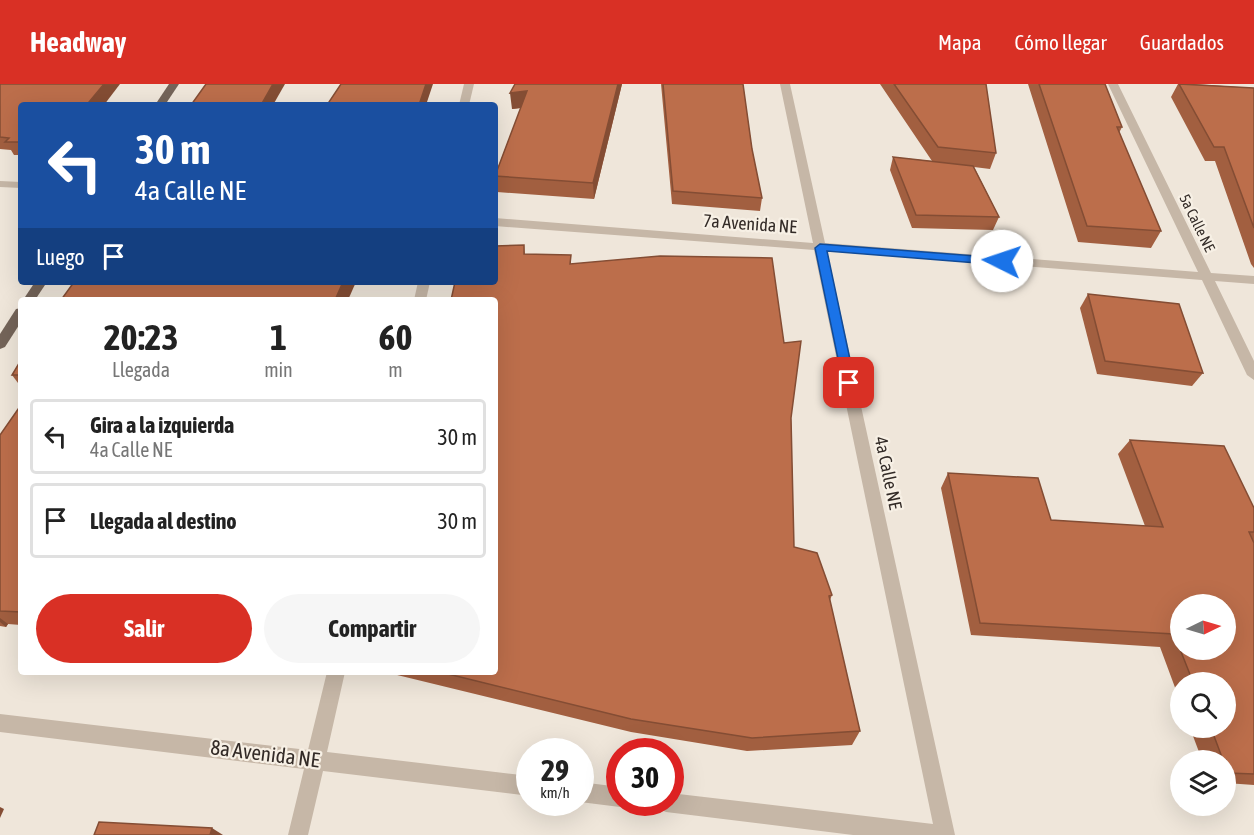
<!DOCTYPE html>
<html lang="es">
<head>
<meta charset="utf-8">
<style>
  :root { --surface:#fff; --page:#f6f6f6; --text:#222; --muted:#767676; --line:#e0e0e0; --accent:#d93025 }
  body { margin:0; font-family:"Asap Condensed",sans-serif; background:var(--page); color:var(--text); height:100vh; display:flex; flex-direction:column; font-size:22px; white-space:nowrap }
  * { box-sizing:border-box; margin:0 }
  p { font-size:20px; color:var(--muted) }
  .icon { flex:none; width:33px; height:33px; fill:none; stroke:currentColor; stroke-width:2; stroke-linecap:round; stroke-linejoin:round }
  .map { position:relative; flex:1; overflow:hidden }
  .side { position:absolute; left:18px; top:213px; width:480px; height:378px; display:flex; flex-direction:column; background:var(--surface); border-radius:6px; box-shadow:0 6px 24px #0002 }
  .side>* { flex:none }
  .top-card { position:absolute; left:18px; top:18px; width:480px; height:183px; border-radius:6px; box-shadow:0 6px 24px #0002; background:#1a4fa0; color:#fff; overflow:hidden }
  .needle { width:39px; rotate:85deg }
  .tools { position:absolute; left:1170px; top:510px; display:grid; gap:12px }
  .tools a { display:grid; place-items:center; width:66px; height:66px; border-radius:50%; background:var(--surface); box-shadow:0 6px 24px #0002; font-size:30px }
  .speed { position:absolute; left:516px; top:654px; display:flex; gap:12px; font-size:30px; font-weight:700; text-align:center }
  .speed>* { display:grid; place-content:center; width:78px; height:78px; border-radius:50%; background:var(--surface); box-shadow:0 6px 24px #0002; line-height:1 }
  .speed small { font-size:15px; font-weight:400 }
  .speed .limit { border:9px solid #d22; background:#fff; color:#111 }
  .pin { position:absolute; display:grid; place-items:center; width:51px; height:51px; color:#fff; margin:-26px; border-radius:12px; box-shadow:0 3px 9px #0006 }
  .me { position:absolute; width:66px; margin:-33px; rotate:274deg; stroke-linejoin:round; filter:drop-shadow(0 0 4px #0008) }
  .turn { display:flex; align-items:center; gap:21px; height:126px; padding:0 18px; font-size:27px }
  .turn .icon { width:78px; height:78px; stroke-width:2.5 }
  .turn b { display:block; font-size:42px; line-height:51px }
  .then { display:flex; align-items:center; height:57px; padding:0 18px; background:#0003; gap:12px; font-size:22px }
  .eta { display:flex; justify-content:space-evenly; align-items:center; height:102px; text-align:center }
  .eta b { font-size:36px; font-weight:700; line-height:42px }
  .cta { display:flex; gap:12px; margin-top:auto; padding:12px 18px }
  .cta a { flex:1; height:69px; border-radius:36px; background:var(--accent); color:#fff; font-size:24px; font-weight:700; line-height:69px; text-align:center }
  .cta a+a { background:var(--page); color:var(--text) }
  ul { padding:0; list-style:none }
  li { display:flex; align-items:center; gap:18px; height:75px; margin:0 12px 9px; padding:0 6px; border:3px solid var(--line); border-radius:6px }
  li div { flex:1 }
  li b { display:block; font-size:22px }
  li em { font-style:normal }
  header { display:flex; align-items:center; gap:36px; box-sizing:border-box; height:84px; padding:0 30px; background:var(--accent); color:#fff }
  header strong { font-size:28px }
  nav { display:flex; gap:33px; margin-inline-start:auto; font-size:21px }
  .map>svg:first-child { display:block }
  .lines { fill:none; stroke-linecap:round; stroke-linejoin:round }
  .minor { fill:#c6b7a7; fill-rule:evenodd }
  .primary { fill:#746459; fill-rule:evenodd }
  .wall { fill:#a25f40 }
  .shaded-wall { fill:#844d34 }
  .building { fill:#bc6e4b; stroke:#844d34; stroke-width:1.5; fill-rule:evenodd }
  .route { fill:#1a73e8; stroke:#114b97; stroke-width:1.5 }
  .labels { text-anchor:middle; stroke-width:4.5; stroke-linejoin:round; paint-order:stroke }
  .far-street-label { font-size:15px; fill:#332b27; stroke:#f7f0e5 }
  .street-label { font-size:18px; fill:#332b27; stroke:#f7f0e5 }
  .near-street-label { font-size:21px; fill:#332b27; stroke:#f7f0e5 }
</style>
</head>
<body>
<header>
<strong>Headway</strong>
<nav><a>Mapa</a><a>Cómo llegar</a><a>Guardados</a></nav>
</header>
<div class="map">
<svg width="1254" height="751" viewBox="0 0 1254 751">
  <rect width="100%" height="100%" fill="#efe6da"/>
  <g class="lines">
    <!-- minor -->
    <g class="minor">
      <polygon points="464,0 474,0 469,21 459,21"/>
      <polygon points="780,0 790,0 825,159 1198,188 1108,0 1118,0 1211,189 1254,192 1254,200 1215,197 1254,277 1254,296 1247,291 1202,196 827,167 955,751 853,751 666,728 659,725 656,718 670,718 670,709 933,740 814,166 495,142 495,134 813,159"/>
      <polygon points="0,97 21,98 21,104 0,103"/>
      <polygon points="418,198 430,198 426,216 414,216"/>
      <polygon points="327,588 345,588 327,668 530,692 530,712 323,687 308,751 288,751 304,685 0,648 0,630 308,666"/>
      <polygon points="580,698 620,703 620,718 627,720 620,723 580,718"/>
    </g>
    <!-- primary -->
    <g class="primary">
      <polygon points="169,0 179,0 165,21 155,21"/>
      <polygon points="35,198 47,198 35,216 23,216"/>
      <polygon points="21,224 21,238 5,263 0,265 0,250 16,225"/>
    </g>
  </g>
  <!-- wall -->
  <g class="wall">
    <polygon points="0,0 21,21 21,71 14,71 11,66 0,65"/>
    <polygon points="515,0 622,0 594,115 497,108 495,91 521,24 512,25"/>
    <polygon points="661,0 743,0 752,65 762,114 760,127 672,120"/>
    <polygon points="880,0 986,0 996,69 990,85 974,83 999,133 993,146 912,144 890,86 893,73 932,77"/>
    <polygon points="1028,0 1105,0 1122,43 1119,49 1161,147 1151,164 1078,158"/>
    <polygon points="1178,0 1194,0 1254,4 1254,184 1251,180 1215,77 1205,77 1171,13"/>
    <polygon points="524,161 525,170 571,171 571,180 791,334 794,463 832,511 830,516 860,647 852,661 747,667 631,648 393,590 392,588 495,588"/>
    <polygon points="1088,210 1203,289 1192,302 1097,290 1080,224"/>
    <polygon points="21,276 21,303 12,291"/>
    <polygon points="21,321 21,541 8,540 6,543 0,542 0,351"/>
    <polygon points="1130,356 1254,424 1254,701 1226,699 1226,676 1202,676 1190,644 1226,644 1226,598 1180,598 1180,617 1160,563 971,551 941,404 948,389 1051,436 1145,442 1118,370"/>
  </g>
  <!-- shaded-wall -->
  <g class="shaded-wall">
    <polygon points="104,0 120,0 104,21 91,21 89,18"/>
    <polygon points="273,0 285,0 273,21 261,21"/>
    <polygon points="426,0 433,0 426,21 419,21"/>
    <polygon points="618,0 622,0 594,115 593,99"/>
    <polygon points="527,7 528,23 512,25 510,9"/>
    <polygon points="343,198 356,198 348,216 335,216"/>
    <polygon points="0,534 8,540 6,543 0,538"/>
    <polygon points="0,723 4,725 0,734"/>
    <polygon points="212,744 223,751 210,751"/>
  </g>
  <!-- building -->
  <g class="building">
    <polygon points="0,0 104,0 89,18 100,18 97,21 21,21 21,58 5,58 9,54 0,53"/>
    <polygon points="206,0 273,0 261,21 191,21"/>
    <polygon points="341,0 426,0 419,21 327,21"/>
    <polygon points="515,0 618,0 593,99 495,92 527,7 510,9"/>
    <polygon points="663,0 743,0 752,65 762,114 673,107"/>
    <polygon points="894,0 986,0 996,69 938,63"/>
    <polygon points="1039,0 1105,0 1122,43 1117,43 1161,147 1087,142"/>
    <polygon points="1179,0 1254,4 1254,144 1224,63 1214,63"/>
    <polygon points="893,73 973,82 999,133 916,131"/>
    <polygon points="524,161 524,170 571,171 570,180 660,172 772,174 784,259 801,257 791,334 794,463 817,469 832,511 829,512 860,647 752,654 631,635 440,588 495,588 495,216 451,216 455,198 495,198 495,162"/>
    <polygon points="74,198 343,198 335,216 61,216"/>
    <polygon points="1088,210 1179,220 1203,289 1105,277"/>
    <polygon points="21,276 21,291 12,291"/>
    <polygon points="21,321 21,528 0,527 0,351"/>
    <path d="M1130,356L1224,362L1254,424V448H1249L1254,459V690L1228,689L1226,682V676H1223L1211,644H1226V598H1193L1174,550L980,539L948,389L1038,394L1051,436L1163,443ZM1180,520H1226V566H1180Z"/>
    <polygon points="99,738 212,744 210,751 94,751"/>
  </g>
  <!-- route -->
  <polygon class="route" points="820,160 1002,174 1007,177 1002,181 827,167 855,299 849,304 843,299 815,164"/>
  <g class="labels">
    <!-- far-street labels -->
    <g class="far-street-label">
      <text transform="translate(1197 139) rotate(64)" y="5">5a Calle NE</text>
    </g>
    <!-- street labels -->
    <g class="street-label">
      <text transform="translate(750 140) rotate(4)" y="6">7a Avenida NE</text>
      <text transform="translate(888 389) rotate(78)" y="6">4a Calle NE</text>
    </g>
    <!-- near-street labels -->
    <g class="near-street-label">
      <text transform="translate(265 670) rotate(7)" y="7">8a Avenida NE</text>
    </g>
  </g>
</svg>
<div class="tools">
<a><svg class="needle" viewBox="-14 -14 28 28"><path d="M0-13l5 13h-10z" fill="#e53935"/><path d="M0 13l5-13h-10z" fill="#767676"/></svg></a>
<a><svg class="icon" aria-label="search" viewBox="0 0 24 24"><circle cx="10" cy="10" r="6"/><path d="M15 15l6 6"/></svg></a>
<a><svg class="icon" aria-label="layers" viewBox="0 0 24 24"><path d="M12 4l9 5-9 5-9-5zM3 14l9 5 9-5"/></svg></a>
</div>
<div class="speed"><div>29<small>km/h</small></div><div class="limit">30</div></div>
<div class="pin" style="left:849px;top:299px;background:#d93025"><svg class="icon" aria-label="arrive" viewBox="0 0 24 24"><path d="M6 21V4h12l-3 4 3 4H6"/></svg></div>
<svg class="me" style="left:1002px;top:177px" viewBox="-20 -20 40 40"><circle r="19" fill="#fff"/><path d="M0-13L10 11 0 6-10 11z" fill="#1a73e8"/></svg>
<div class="top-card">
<div class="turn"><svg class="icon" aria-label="left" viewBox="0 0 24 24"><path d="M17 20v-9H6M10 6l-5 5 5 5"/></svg><div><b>30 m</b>4a Calle NE</div></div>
<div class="then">Luego<svg class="icon" aria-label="arrive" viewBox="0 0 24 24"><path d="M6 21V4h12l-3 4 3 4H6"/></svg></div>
</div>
<section class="side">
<div class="eta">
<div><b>20:23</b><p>Llegada</p></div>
<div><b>1</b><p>min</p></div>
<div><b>60</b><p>m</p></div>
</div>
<ul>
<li><svg class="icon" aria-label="left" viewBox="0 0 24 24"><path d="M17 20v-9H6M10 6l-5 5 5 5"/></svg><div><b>Gira a la izquierda</b><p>4a Calle NE</p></div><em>30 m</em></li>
<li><svg class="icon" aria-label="arrive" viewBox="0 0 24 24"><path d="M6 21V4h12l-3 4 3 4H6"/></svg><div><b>Llegada al destino</b></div><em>30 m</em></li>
</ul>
<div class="cta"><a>Salir</a><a>Compartir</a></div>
</section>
</div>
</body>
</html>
